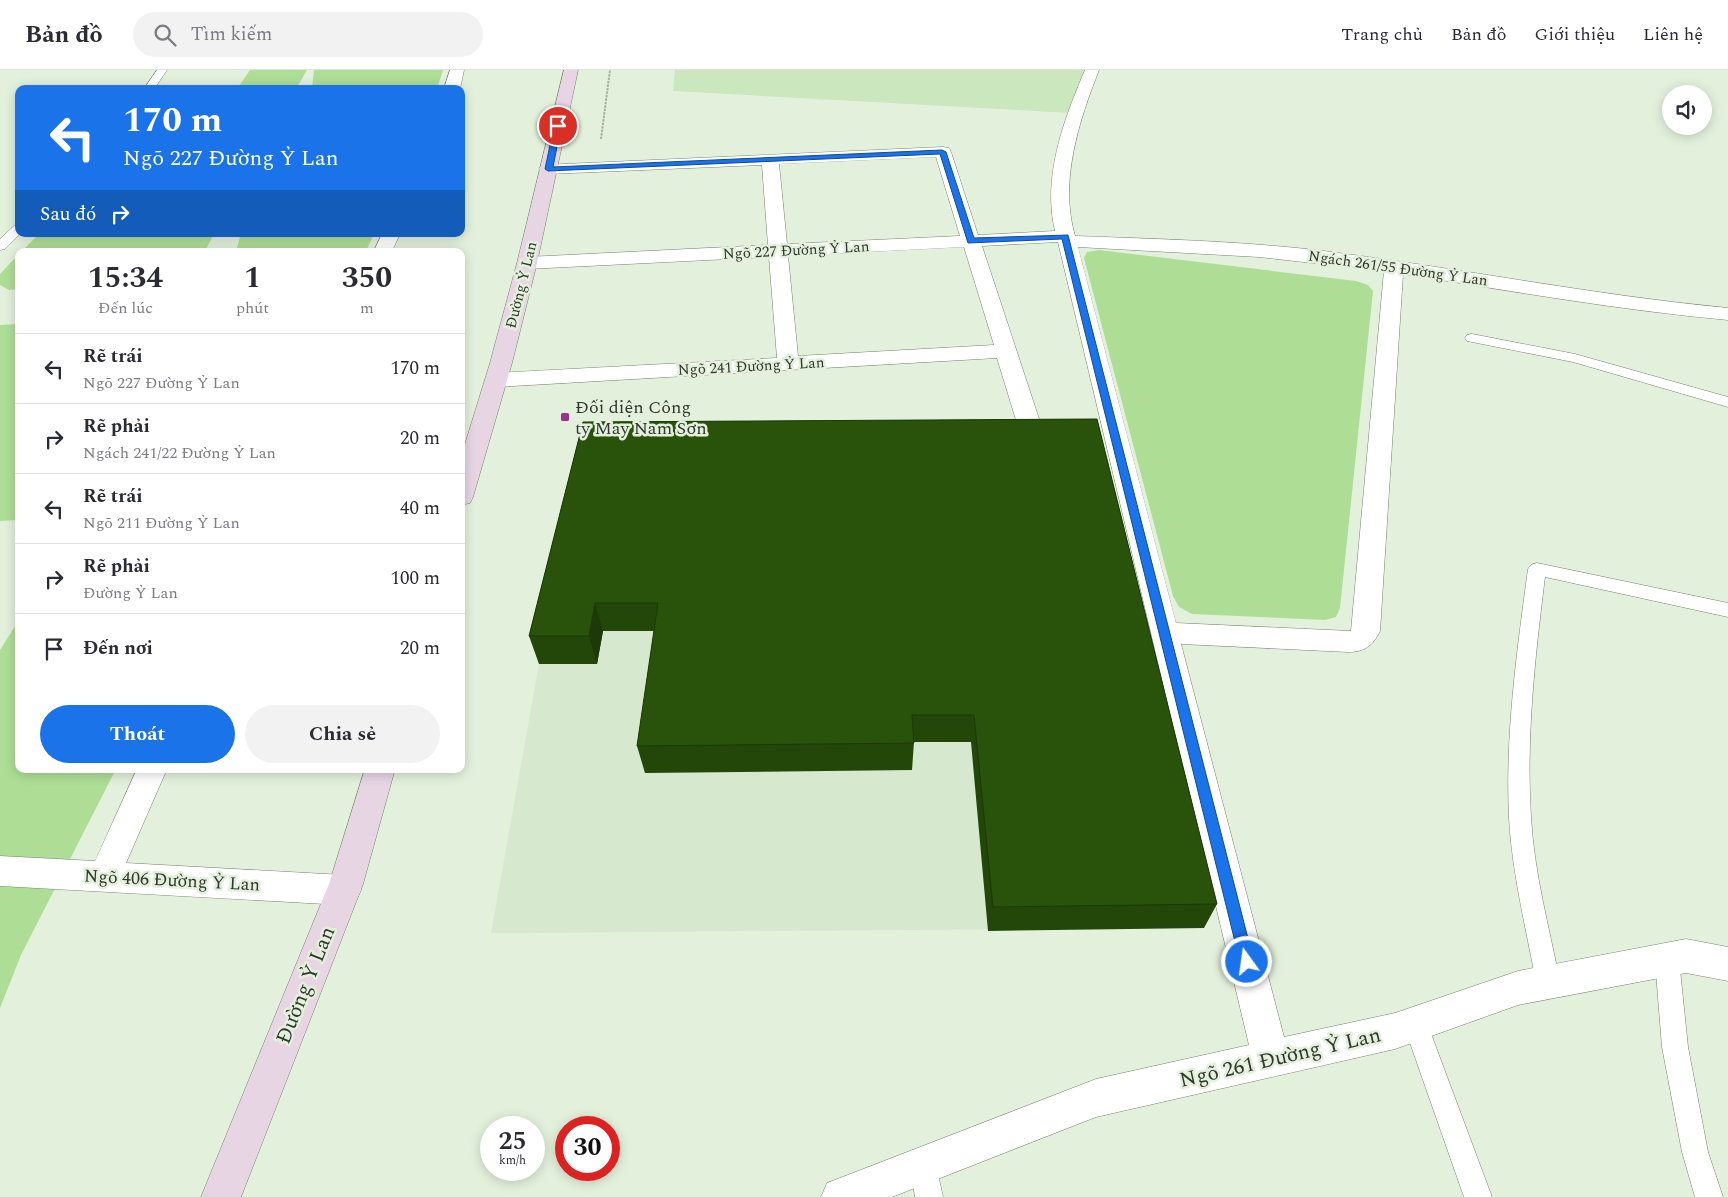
<!DOCTYPE html>
<html lang="vi">
<head>
<meta charset="utf-8">
<style>
  :root { --surface:#fff; --page:#f2f2f3; --text:#2b2b33; --muted:#7c7c81; --line:#e1e1e2; --accent:#1a73e8 }
  body { margin:0; font-family:Spectral,serif; background:var(--page); color:var(--text); height:100vh; display:flex; flex-direction:column; font-size:19px; white-space:nowrap }
  * { box-sizing:border-box; margin:0 }
  p { font-size:16px; color:var(--muted) }
  .icon { flex:none; width:28px; height:28px; fill:none; stroke:currentColor; stroke-width:2; stroke-linecap:round; stroke-linejoin:round }
  .map { position:relative; flex:1; overflow:hidden }
  .details { position:absolute; left:15px; top:178px; width:450px; height:525px; display:flex; flex-direction:column; background:var(--surface); border-radius:10px; box-shadow:0 2px 12px #0003 }
  .details>* { flex:none }
  .hud { position:absolute; left:15px; top:15px; width:450px; height:152px; border-radius:10px; box-shadow:0 2px 12px #0003; background:#1a73e8; color:#fff; overflow:hidden }
  .controls { position:absolute; left:1662px; top:15px; display:grid; gap:10px }
  .controls a { display:grid; place-items:center; width:50px; height:50px; border-radius:50%; background:var(--surface); box-shadow:0 2px 12px #0003; font-size:25px }
  .speed { position:absolute; left:480px; top:1046px; display:flex; gap:10px; font-size:25px; font-weight:700; text-align:center }
  .speed>* { display:grid; place-content:center; width:65px; height:65px; border-radius:50%; background:var(--surface); box-shadow:0 2px 12px #0003; line-height:1 }
  .speed small { font-size:12px; font-weight:400 }
  .speed .limit { border:8px solid #d22; background:#fff; color:#111 }
  .pin { position:absolute; display:grid; place-items:center; width:42px; height:42px; color:#fff; margin:-21px; border:2px solid #fff; border-radius:50%; box-shadow:0 1px 5px #0007 }
  .me { position:absolute; width:55px; margin:-28px; rotate:346deg; stroke-linejoin:round; filter:drop-shadow(0 0 4px #0008) }
  .turn { display:flex; align-items:center; gap:18px; height:105px; padding:0 25px; font-size:22px }
  .turn .icon { width:65px; height:65px; stroke-width:2.5 }
  .turn b { display:block; font-size:35px; line-height:42px }
  .then { display:flex; align-items:center; height:48px; padding:0 25px; background:#0003; gap:10px; font-size:19px }
  .eta { display:flex; justify-content:space-evenly; align-items:center; height:85px; text-align:center }
  .eta b { font-size:30px; font-weight:700; line-height:35px }
  .action { display:flex; gap:10px; margin-top:auto; padding:10px 25px }
  .action a { flex:1; height:58px; border-radius:30px; background:var(--accent); color:#fff; font-size:20px; font-weight:700; line-height:58px; text-align:center }
  .action a+a { background:var(--page); color:var(--text) }
  ul { padding:0; list-style:none }
  li { display:flex; align-items:center; gap:15px; height:70px; padding:0 25px; border-top:1px solid var(--line) }
  li div { flex:1 }
  li b { display:block; font-size:19px }
  li em { font-style:normal }
  header { display:flex; align-items:center; gap:30px; box-sizing:border-box; height:70px; padding:0 25px; background:var(--surface); border-bottom:1px solid var(--line) }
  header strong { font-size:24px }
  nav { display:flex; gap:28px; margin-inline-start:auto; font-size:18px }
  .search { width:350px; height:45px; background:var(--page); display:flex; align-items:center; gap:12px; box-sizing:border-box; padding:0 18px; border-radius:28px; color:var(--muted); font-size:19px }
  .map>svg:first-child { display:block }
  .built { fill:#d6e8cd }
  .green { fill:#cae7bd }
  .water { fill:#aede96 }
  .lines { fill:none; stroke-linecap:round; stroke-linejoin:round }
  .lane-casing { stroke:#75816f; stroke-width:1 }
  .street-casing { stroke:#75816f; stroke-width:1 }
  .secondary-casing { stroke:#75816f; stroke-width:1 }
  .path { stroke:#a6b1a1; stroke-width:2; stroke-dasharray:2.5 1; stroke-linecap:butt }
  .lane { fill:#fff; fill-rule:evenodd }
  .street { fill:#fff; fill-rule:evenodd }
  .secondary { fill:#e7d5e3; fill-rule:evenodd }
  .wall { fill:#234709 }
  .shaded-wall { fill:#1d3908 }
  .building { fill:#29520b; stroke:#1d3908 }
  .route { fill:#1a73e8; stroke:#114b97 }
  .poi-dot { fill:#9d3090; stroke:#e3f1dc; stroke-width:2 }
  .labels { text-anchor:middle; stroke-width:5; stroke-linejoin:round; paint-order:stroke }
  .far-street-label { font-size:15px; fill:#31362f; stroke:#e3f1dc }
  .poi-label { font-size:18px; fill:#31362f; stroke:#e3f1dc; text-anchor:start }
  .street-label { font-size:18px; fill:#31362f; stroke:#e3f1dc }
  .near-street-label { font-size:21px; fill:#31362f; stroke:#e3f1dc }
</style>
</head>
<body>
<header>
<strong>Bản đồ</strong>
<div class="search"><svg class="icon" aria-label="search" viewBox="0 0 24 24"><circle cx="10" cy="10" r="6"/><path d="M15 15l6 6"/></svg>Tìm kiếm</div>
<nav><a>Trang chủ</a><a>Bản đồ</a><a>Giới thiệu</a><a>Liên hệ</a></nav>
</header>
<div class="map">
<svg width="1728" height="1127" viewBox="0 0 1728 1127">
  <rect width="100%" height="100%" fill="#e3f1dc"/>
  <!-- built -->
  <polygon class="built" points="1091,377 1204,858 491,863 539,594 590,380"/>
  <!-- green -->
  <polygon class="green" points="675,0 1097,0 1070,43 673,21"/>
  <!-- water -->
  <g class="water">
    <polygon points="250,0 307,0 296,19 237,19"/>
    <polygon points="314,0 443,0 437,19 312,19"/>
    <polygon points="39,164 214,164 205,181 22,181"/>
    <polygon points="241,164 374,164 366,181 236,181"/>
    <polygon points="1099,180 1356,211 1368,215 1373,221 1340,538 1336,547 1325,550 1192,544 1179,537 1173,526 1084,188 1087,182"/>
    <polygon points="19,184 19,219 9,220 0,215 0,204"/>
    <polygon points="19,254 19,450 0,451 0,255"/>
    <polygon points="19,550 19,699 116,699 21,885 0,938 0,580"/>
  </g>
  <g class="lines">
    <defs>
      <g id="lane">
        <polygon points="157,0 167,0 154,19 144,19"/>
        <polygon points="19,154 20,164 5,179 0,180 0,169 15,155"/>
        <polygon points="1472,264 1575,284 1728,327 1728,337 1573,292 1467,271 1465,268 1467,265"/>
        <path d="M1537,493L1728,533V547L1545,507C1535,587 1526,667 1531,747C1534,802 1549,857 1560,912L1556,920L1548,924L1540,920L1536,912C1526,858 1512,803 1509,748C1505,664 1517,581 1528,499L1531,495Z"/>
        <polygon points="1667,879 1675,882 1679,890 1688,977 1708,1082 1723,1127 1695,1127 1682,1082 1662,977 1655,890 1659,882"/>
        <polygon points="1415,941 1424,944 1427,953 1492,1127 1464,1127 1403,953 1406,944"/>
        <polygon points="923,1082 932,1086 936,1095 943,1127 915,1127 910,1095 914,1086"/>
      </g>
      <g id="street">
        <polygon points="450,0 464,0 460,19 444,19"/>
        <path d="M1085,0H1099C1079,51 1059,111 1075,166C1158,169 1241,171 1324,181C1459,198 1592,225 1728,238V250C1619,240 1511,221 1403,204L1380,561C1373,576 1364,582 1348,582L1181,574L1284,967L1395,943L1518,901L1686,869L1728,877V911L1686,903L1518,935L1395,979L1096,1047L892,1127H821L827,1113L1096,1009L1249,975L1058,172L982,176L1047,373L1043,378L1035,380L1027,378L1023,373L997,288L496,317L488,315L485,310L488,305L496,303L777,288L769,187L527,199L520,197L517,193L520,189L527,187L768,175L762,95L548,104L542,103L539,99L542,95L943,77L949,78L951,82L978,165L1055,161C1042,107 1064,49 1085,0ZM936,87L960,166L787,174L779,94ZM964,177L994,275L798,286L788,186ZM1078,177L1259,187L1384,201L1351,561L1176,553Z"/>
        <polygon points="382,164 400,164 392,181 374,181"/>
        <polygon points="137,699 167,699 126,793 344,805 356,809 361,820 356,831 344,835 0,816 0,786 95,791"/>
      </g>
      <g id="secondary">
        <polygon points="564,0 578,0 537,193 512,293 473,427 470,433 461,435 461,387 490,293 517,193"/>
        <polygon points="365,699 395,699 363,814 241,1127 201,1127 329,814"/>
      </g>
    </defs>
    <!-- lane casing -->
    <use href="#lane" class="lane-casing"/>
    <!-- street casing -->
    <use href="#street" class="street-casing"/>
    <!-- secondary casing -->
    <use href="#secondary" class="secondary-casing"/>
    <!-- path -->
    <polyline class="path" points="601,69 610,0"/>
    <!-- lane -->
    <use href="#lane" class="lane"/>
    <!-- street -->
    <use href="#street" class="street"/>
    <!-- secondary -->
    <use href="#secondary" class="secondary"/>
  </g>
  <!-- wall -->
  <polygon class="wall" points="1097,349 1217,834 1204,858 988,861 971,672 914,672 912,700 645,703 637,676 654,561 603,561 597,594 539,594 529,566 583,352"/>
  <!-- shaded-wall -->
  <polygon class="shaded-wall" points="595,533 603,561 597,594 589,566"/>
  <!-- building -->
  <polygon class="building" points="1097,349 1217,834 993,837 974,645 912,645 914,673 637,676 658,533 595,533 589,566 529,566 583,352"/>
  <!-- route -->
  <polygon class="route" points="558,54 561,56 553,97 942,80 946,82 974,168 1068,165 1254,892 1252,897 1247,899 1242,897 1240,892 1062,169 968,173 940,84 548,101 545,99 554,56"/>
  <!-- markers -->
  <rect class="poi-dot" x="560" y="342" width="10" height="10" rx="2.5"/>
  <g class="labels">
    <!-- far-street labels -->
    <g class="far-street-label">
      <text transform="translate(796 180) rotate(-3)" y="5">Ngõ 227 Đường Ỷ Lan</text>
      <text transform="translate(1398 198) rotate(8)" y="5">Ngách 261/55 Đường Ỷ Lan</text>
      <text transform="translate(521 215) rotate(-76)" y="5">Đường Ỷ Lan</text>
      <text transform="translate(751 296) rotate(-3)" y="5">Ngõ 241 Đường Ỷ Lan</text>
    </g>
    <!-- poi labels -->
    <g class="poi-label">
      <text x="575" y="343">Đối diện Công<tspan x="575" dy="21">ty May Nam Sơn</tspan></text>
    </g>
    <!-- street labels -->
    <g class="street-label">
      <text transform="translate(172 810) rotate(3)" y="6">Ngõ 406 Đường Ỷ Lan</text>
    </g>
    <!-- near-street labels -->
    <g class="near-street-label">
      <text transform="translate(305 915) rotate(-68)" y="7">Đường Ỷ Lan</text>
      <text transform="translate(1280 987) rotate(-13)" y="7">Ngõ 261 Đường Ỷ Lan</text>
    </g>
  </g>
</svg>
<div class="controls">
<a><svg class="icon" aria-label="sound" viewBox="0 0 24 24"><path d="M4 9h4l5-4v14l-5-4H4zM17 9q2 3 0 6"/></svg></a>
</div>
<div class="speed"><div>25<small>km/h</small></div><div class="limit">30</div></div>
<div class="pin" style="left:558px;top:56px;background:#d93025"><svg class="icon" aria-label="arrive" viewBox="0 0 24 24"><path d="M6 21V4h12l-3 4 3 4H6"/></svg></div>
<svg class="me" style="left:1247px;top:892px" viewBox="-20 -20 40 40"><circle r="17" fill="#1a73e8" stroke="#fff" stroke-width="3"/><path d="M0-11L8 9 0 5-8 9z" fill="#fff"/></svg>
<div class="hud">
<div class="turn"><svg class="icon" aria-label="left" viewBox="0 0 24 24"><path d="M17 20v-9H6M10 6l-5 5 5 5"/></svg><div><b>170 m</b>Ngõ 227 Đường Ỷ Lan</div></div>
<div class="then">Sau đó<svg class="icon" aria-label="right" viewBox="0 0 24 24"><path d="M7 20v-9h11M14 6l5 5-5 5"/></svg></div>
</div>
<section class="details">
<div class="eta">
<div><b>15:34</b><p>Đến lúc</p></div>
<div><b>1</b><p>phút</p></div>
<div><b>350</b><p>m</p></div>
</div>
<ul>
<li><svg class="icon" aria-label="left" viewBox="0 0 24 24"><path d="M17 20v-9H6M10 6l-5 5 5 5"/></svg><div><b>Rẽ trái</b><p>Ngõ 227 Đường Ỷ Lan</p></div><em>170 m</em></li>
<li><svg class="icon" aria-label="right" viewBox="0 0 24 24"><path d="M7 20v-9h11M14 6l5 5-5 5"/></svg><div><b>Rẽ phải</b><p>Ngách 241/22 Đường Ỷ Lan</p></div><em>20 m</em></li>
<li><svg class="icon" aria-label="left" viewBox="0 0 24 24"><path d="M17 20v-9H6M10 6l-5 5 5 5"/></svg><div><b>Rẽ trái</b><p>Ngõ 211 Đường Ỷ Lan</p></div><em>40 m</em></li>
<li><svg class="icon" aria-label="right" viewBox="0 0 24 24"><path d="M7 20v-9h11M14 6l5 5-5 5"/></svg><div><b>Rẽ phải</b><p>Đường Ỷ Lan</p></div><em>100 m</em></li>
<li><svg class="icon" aria-label="arrive" viewBox="0 0 24 24"><path d="M6 21V4h12l-3 4 3 4H6"/></svg><div><b>Đến nơi</b></div><em>20 m</em></li>
</ul>
<div class="action"><a>Thoát</a><a>Chia sẻ</a></div>
</section>
</div>
</body>
</html>
